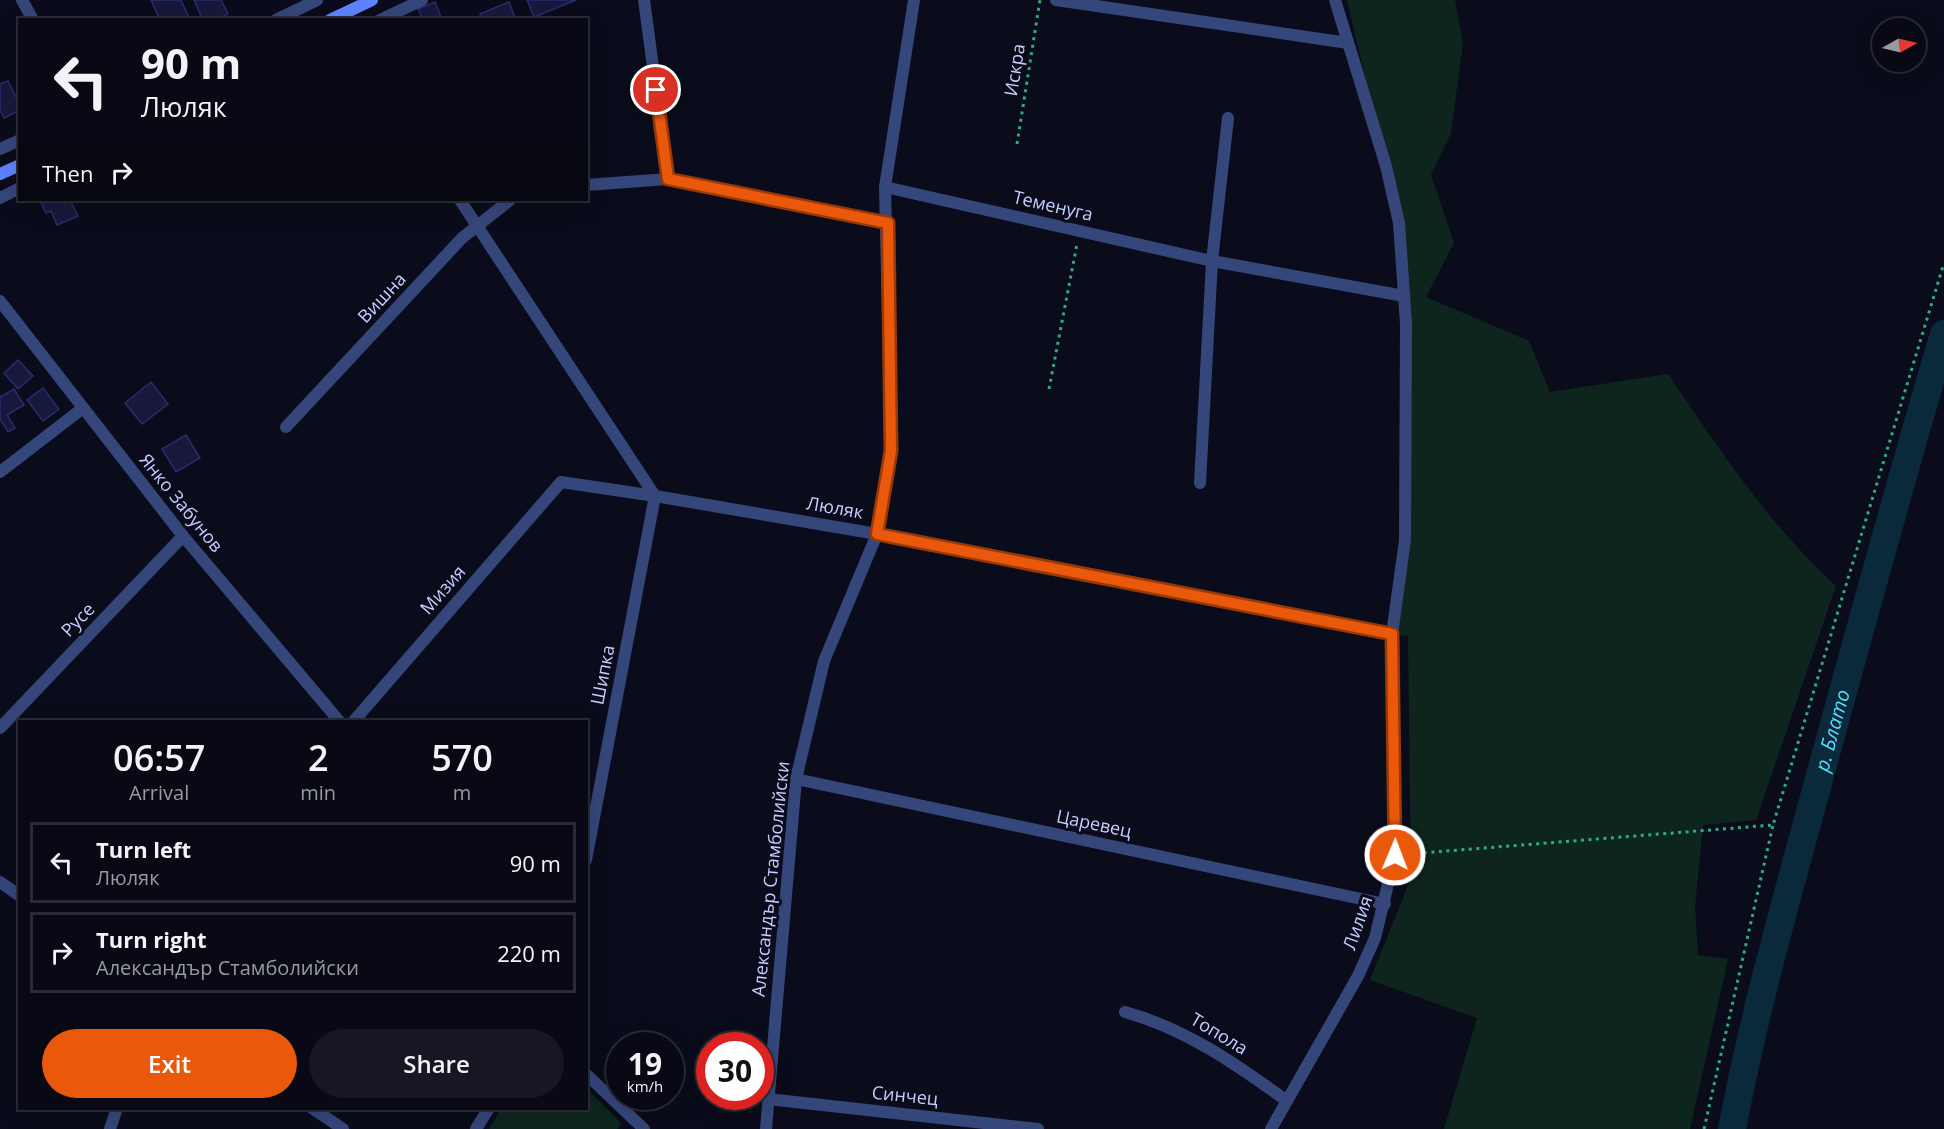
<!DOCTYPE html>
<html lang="en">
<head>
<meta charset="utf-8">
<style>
  :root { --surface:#080914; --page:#161722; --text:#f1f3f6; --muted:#989aa0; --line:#292a34; --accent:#ea580c }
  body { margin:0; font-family:"Open Sans",sans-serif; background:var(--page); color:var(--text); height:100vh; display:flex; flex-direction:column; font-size:22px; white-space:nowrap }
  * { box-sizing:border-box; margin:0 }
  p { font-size:20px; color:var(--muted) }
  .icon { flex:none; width:33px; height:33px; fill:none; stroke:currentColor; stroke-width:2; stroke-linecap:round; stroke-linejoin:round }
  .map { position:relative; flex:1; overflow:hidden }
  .details { position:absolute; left:18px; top:720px; width:570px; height:390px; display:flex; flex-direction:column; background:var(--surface); border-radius:0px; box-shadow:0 6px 24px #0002,0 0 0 2px var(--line) }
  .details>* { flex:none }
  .hud { position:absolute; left:18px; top:18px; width:570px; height:183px; border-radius:0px; box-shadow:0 6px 24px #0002,0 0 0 2px var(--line); background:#080914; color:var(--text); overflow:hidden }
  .needle { width:39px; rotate:82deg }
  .tools { position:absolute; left:1872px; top:18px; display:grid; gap:12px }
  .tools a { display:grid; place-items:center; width:54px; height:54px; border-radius:50%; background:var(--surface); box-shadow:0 6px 24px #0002,0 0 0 2px var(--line); font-size:30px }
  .speed { position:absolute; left:606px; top:1032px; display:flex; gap:12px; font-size:30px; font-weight:700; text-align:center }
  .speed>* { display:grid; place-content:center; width:78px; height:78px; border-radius:50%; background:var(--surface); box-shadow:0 6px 24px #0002,0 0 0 2px var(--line); line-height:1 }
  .speed small { font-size:15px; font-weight:400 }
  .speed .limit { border:9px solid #d22; background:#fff; color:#111 }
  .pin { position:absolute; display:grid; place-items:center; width:51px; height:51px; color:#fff; margin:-26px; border:3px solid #fff; border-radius:50%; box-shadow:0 2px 6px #0007 }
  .me { position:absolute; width:66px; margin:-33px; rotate:1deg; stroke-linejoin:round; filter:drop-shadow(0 0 4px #0008) }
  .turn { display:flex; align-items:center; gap:21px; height:126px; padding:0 24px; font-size:27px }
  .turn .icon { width:78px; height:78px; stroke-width:2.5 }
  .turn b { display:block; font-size:42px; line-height:51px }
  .then { display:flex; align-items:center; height:57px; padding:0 24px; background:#0003; gap:12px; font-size:22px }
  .eta { display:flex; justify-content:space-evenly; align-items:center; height:102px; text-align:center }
  .eta b { font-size:36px; font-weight:600; line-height:42px }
  .action { display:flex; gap:12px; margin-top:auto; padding:12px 24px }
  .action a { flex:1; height:69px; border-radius:36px; background:var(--accent); color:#fff; font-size:24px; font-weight:600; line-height:69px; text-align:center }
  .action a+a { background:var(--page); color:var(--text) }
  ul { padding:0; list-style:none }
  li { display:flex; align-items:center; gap:18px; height:81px; margin:0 12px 9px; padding:0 12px; border:3px solid var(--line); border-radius:0px }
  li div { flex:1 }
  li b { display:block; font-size:22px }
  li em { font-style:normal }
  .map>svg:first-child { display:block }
  .green { fill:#0e251e }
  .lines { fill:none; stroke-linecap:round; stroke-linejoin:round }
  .river { stroke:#0a2a3b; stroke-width:28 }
  .building { fill:#17193c; stroke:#292d68; stroke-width:1.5 }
  .path { stroke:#2cac81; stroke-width:3; stroke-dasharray:3 4.5; stroke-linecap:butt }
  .minor { stroke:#35467a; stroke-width:12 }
  .secondary { stroke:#5c84ff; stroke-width:12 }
  .route-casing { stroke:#983908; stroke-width:15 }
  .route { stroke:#ea580c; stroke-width:10 }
  .labels { text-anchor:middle; stroke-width:6; stroke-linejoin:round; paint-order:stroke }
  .street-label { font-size:18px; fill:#c5ceff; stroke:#0b0c1b }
  .water-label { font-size:20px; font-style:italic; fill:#53deff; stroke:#0b0c1b }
</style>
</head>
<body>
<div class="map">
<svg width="1944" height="1129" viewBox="0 0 1944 1129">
  <rect width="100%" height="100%" fill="#0b0c1b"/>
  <!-- green -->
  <g class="green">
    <path d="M1347,0H1455L1463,43L1451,133L1431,175L1454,243L1426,297L1529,341L1550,392L1668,374C1719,449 1769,525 1836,586L1756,820L1703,825L1695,906L1698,955L1728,959L1690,1129H1444L1477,1018L1370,980L1411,878L1408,636L1392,634L1405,540L1399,223Z"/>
    <polygon points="587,1089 621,1123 617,1129 489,1129 501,1109 586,1108"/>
  </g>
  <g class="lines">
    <!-- river -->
    <path class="river" id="s1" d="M1732,1129C1755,1007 1790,887 1822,768C1862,623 1901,478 1944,334"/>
  </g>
  <!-- building -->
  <g class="building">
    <polygon points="151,0 181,0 190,20 160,20"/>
    <polygon points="194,0 221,0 228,14 217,20 203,20"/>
    <polygon points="527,0 576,0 534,17"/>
    <polygon points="435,2 442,20 423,20 418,9"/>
    <polygon points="509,2 516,20 482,20 480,14"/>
    <polygon points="8,81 20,105 20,110 4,118 0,110 0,84"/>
    <polygon points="40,200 70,200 78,216 57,225 51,211 46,213"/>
    <polygon points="18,360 33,376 18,389 4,373"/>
    <polygon points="151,382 168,404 142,424 125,403"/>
    <polygon points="43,388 59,409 43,421 27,400"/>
    <polygon points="14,389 24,405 7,415 15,428 8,432 0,419 0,397"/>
    <polygon points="186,435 200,458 176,472 162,449"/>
  </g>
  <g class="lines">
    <!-- path -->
    <g class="path">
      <polyline points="1017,144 1040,0"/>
      <polyline points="1049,389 1077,244"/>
      <polyline points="1409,854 1773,825 1944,263"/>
      <polyline points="1704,1129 1773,825"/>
    </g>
    <!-- minor -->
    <g class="minor">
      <polyline points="22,0 33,20"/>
      <polyline points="644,0 668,179"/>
      <polyline points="1056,0 1348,43"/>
      <polyline points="276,20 317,0"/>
      <polyline points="380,20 422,0"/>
      <polyline points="0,149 20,140"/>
      <polyline points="586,185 668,179 888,223"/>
      <polyline points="885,187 1212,261 1404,296"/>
      <polyline points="0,198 20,188"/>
      <polyline points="460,200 655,496 877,534 1392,634"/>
      <polyline points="0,301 183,536 340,722"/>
      <polyline points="286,427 462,238 510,200"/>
      <polyline points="0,472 83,408"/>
      <polyline points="1200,483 1212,261 1228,118"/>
      <polyline points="353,722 561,482 655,496 586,860"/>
      <polyline points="0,728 183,536"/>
      <polyline points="796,779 1385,904"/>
      <polyline points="0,882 20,896"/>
      <path d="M1125,1012C1186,1029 1236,1064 1287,1101"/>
      <polyline points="586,1074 644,1129"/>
      <polyline points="768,1099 1038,1129"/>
      <polyline points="312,1108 343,1129"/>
      <polyline points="110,1129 117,1108"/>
      <polyline points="476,1129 489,1108"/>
      <polyline points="766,1129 796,779 824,661 877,534 891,451 885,187 914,0"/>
      <polyline points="1271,1129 1358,976 1375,938 1395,855 1392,634 1405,540 1406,324 1399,223 1386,166 1335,0"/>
    </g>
    <!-- secondary -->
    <g class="secondary">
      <polyline points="330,20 372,0"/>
      <polyline points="0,174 20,165"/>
    </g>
  </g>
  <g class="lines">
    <defs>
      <polyline id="route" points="656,90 668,179 888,223 891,451 877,534 1392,634 1395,855"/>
    </defs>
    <!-- route casing -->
    <use href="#route" class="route-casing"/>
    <!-- route -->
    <use href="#route" class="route"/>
  </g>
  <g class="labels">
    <!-- street labels -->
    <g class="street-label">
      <text transform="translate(1015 70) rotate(-81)" y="6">Искра</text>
      <text transform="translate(1053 206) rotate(13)" y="6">Теменуга</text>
      <text transform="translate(382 298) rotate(-47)" y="6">Вишна</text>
      <text transform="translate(181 503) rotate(51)" y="6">Янко Забунов</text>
      <text transform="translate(835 508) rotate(10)" y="6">Люляк</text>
      <text transform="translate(443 590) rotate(-49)" y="6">Мизия</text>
      <text transform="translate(78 620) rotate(-46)" y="6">Русе</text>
      <text transform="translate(603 675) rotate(-79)" y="6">Шипка</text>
      <text transform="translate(1094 824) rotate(12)" y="6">Царевец</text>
      <text transform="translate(771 879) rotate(-84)" y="6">Александър Стамболийски</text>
      <text transform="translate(1358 923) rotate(-71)" y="6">Лилия</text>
      <text transform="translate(1219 1034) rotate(31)" y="6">Топола</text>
      <text transform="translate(905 1096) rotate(6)" y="6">Синчец</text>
    </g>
    <!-- water labels -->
    <g class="water-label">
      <text dy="7" stroke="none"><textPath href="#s1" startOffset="411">р. Блато</textPath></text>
    </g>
  </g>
</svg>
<div class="tools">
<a><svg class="needle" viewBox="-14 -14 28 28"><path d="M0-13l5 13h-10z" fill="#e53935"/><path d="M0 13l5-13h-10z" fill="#989aa0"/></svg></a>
</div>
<div class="speed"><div>19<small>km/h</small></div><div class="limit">30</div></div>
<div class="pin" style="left:656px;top:90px;background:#d93025"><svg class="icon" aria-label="arrive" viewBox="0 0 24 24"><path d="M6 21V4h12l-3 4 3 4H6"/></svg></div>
<svg class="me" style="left:1395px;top:855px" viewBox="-20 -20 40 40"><circle r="17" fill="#ea580c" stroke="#fff" stroke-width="3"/><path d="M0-11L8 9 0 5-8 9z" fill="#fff"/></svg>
<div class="hud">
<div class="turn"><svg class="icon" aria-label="left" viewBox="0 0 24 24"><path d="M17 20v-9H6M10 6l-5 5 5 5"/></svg><div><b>90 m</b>Люляк</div></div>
<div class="then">Then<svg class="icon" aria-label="right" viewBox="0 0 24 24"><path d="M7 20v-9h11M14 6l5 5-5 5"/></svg></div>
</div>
<section class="details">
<div class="eta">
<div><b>06:57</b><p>Arrival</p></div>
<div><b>2</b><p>min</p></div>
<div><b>570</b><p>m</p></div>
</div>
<ul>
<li><svg class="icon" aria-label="left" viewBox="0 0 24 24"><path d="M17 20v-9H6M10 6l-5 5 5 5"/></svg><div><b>Turn left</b><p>Люляк</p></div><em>90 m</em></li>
<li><svg class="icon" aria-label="right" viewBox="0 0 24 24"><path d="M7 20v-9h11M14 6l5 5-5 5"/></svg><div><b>Turn right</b><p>Александър Стамболийски</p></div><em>220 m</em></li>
</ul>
<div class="action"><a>Exit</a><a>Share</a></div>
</section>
</div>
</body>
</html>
